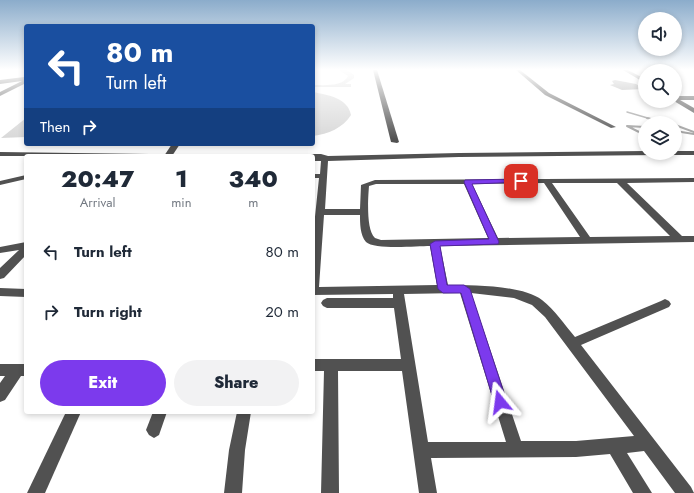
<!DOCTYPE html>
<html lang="en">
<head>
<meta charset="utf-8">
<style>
  :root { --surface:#fff; --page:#f2f2f3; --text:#1f2937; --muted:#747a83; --accent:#7c3aed }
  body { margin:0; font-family:Jost,sans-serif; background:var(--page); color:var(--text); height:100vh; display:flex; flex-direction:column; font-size:15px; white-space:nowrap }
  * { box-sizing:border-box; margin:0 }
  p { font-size:13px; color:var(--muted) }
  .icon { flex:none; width:22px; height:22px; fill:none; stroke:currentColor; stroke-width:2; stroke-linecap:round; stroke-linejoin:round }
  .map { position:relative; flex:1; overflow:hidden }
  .side { position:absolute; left:24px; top:154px; width:291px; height:260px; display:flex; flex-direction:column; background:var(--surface); border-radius:4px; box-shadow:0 2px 6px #0003 }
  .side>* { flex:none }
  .hud { position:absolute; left:24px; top:24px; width:291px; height:122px; border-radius:4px; box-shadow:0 2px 6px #0003; background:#1a4fa0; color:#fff; overflow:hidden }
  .fabs { position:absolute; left:638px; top:12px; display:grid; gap:8px }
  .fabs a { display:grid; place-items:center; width:44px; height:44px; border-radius:50%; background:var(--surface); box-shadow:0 2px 6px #0003; font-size:20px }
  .pin { position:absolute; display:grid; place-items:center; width:34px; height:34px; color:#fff; margin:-17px; border-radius:8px; box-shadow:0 2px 6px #0006 }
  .me { position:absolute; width:44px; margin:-22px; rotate:344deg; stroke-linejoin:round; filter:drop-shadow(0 0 3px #0008) }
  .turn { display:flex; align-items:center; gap:14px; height:84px; padding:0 16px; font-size:18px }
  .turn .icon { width:52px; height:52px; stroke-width:2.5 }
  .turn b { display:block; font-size:28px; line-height:34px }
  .then { display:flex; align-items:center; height:38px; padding:0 16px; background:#0003; gap:8px; font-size:15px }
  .eta { display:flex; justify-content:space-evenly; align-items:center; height:68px; text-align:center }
  .eta b { font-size:24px; font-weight:800; line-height:28px }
  .primary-button { display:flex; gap:8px; margin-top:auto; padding:8px 16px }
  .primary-button a { flex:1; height:46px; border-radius:24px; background:var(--accent); color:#fff; font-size:16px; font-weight:800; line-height:46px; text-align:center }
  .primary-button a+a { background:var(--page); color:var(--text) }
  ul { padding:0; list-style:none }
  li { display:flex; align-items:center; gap:12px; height:60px; padding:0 16px }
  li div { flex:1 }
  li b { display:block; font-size:15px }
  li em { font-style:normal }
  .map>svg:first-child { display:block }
  .green { fill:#d8d8d8 }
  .water { fill:#9f9f9f }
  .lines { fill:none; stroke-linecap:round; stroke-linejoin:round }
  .stream-far1 { stroke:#9f9f9f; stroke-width:1.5 }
  .stream { stroke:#9f9f9f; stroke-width:2 }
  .minor { fill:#515151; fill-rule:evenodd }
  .route { fill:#7c3aed; stroke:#51269a }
</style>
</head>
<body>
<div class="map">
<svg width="694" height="493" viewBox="0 0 694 493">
  <rect width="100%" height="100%" fill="#fff"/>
  <!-- green -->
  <g class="green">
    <path d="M339,70H347L354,75V78L345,84H351V87H313V85C324,85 343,87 348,76Z"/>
    <path d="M313,92C328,95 348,98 351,115C343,128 328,134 313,136Z"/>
    <polygon points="26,118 26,137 1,138"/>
  </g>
  <!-- water -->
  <polygon class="water" points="615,80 636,84 644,89 622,90 610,85 614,84 612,81"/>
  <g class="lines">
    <!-- stream-far1 -->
    <polyline class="stream-far1" points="627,112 651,119"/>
    <!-- stream -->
    <g class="stream">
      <polyline points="647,118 667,123"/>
      <polyline points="675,125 694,132"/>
      <polyline points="645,127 627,126 645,135"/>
      <polyline points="675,131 694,134"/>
    </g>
    <!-- minor -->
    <g class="minor">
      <polygon points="373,70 377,70 399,142 397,143 391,142"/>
      <polygon points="516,70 520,70 549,93 616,127 611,128 545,95"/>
      <polygon points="623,70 628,70 645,79 645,83"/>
      <polygon points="24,77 26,78 26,83 0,96 0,92 22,81 0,84 0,80"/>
      <polygon points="675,96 694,96 694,100 680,100 694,108 694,113 674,101"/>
      <polygon points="172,144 180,144 172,156 164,156"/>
      <path d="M645,151V153H665L661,155L459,157L328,161L325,209H360L361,185L375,180L694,178V182L627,183L682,236H694V242L440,246L448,285C472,285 522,285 542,300C555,310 564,324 575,337L661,301L665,299L669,301L671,304L669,307L581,345L691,487L694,493H675L644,451L627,453L652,493H633L610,454L576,457L431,458L437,493H419L402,371H338L339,493H321L324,371H313V359H401L394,308H327L323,306L321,303L323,300L327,298H393V294L313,295V236L319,178H313V174H320L321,161H313V156H231L232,154H321L328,156L459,153ZM544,183L580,237L498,238L472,184ZM552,183H617L670,236L590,237ZM376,184H464L488,238L381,240L375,238C366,230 368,198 369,186ZM324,215H360C360,223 360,235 366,242C374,250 417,246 430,246L437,285L319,287ZM460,293L506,442H428L404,294ZM471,293L514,298L532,305L545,317L634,436L576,441H521Z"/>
      <polygon points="675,151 694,151 694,155 672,155 671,153 675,153"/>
      <polygon points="0,152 149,154 153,156 0,156"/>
      <polygon points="26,175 26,179 0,185 0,181"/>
      <polygon points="26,242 26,255 4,278 0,279 0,268 19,250 0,253 0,247"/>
      <polygon points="0,288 26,289 26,297 0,296"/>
      <polygon points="0,364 26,364 26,376 21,376 5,400 0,402 0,383 5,376 0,376"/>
      <polygon points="66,412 81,412 45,493 27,493"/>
      <polygon points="153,412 167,412 159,435 154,438 149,435 146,430"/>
      <polygon points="237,412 251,412 245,450 242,493 224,493 229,450"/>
    </g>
  </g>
  <!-- sky -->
  <linearGradient id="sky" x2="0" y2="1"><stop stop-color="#8baccb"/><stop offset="0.5" stop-color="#fff"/><stop offset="1" stop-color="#fff" stop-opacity="0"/></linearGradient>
  <rect width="694" height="139" fill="url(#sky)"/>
  <!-- route -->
  <polygon class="route" points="521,179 525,181 524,182 472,184 499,242 498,244 440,246 447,285 464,285 470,289 507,402 505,407 500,408 495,407 494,402 461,293 443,293 438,289 430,244 435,241 489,239 464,182 465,180"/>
</svg>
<div class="fabs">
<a><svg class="icon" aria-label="sound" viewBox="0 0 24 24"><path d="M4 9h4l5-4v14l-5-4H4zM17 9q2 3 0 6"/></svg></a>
<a><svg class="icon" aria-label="search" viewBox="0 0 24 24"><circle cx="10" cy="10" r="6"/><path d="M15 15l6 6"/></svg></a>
<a><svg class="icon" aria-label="layers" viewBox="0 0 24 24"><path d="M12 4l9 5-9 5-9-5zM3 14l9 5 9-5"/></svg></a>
</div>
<div class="pin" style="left:521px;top:181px;background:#d93025"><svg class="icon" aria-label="arrive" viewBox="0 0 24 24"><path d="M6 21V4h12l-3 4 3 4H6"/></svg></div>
<svg class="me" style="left:500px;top:402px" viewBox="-20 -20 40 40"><path d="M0-17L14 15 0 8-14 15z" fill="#7c3aed" stroke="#fff" stroke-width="4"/></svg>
<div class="hud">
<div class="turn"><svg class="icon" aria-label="left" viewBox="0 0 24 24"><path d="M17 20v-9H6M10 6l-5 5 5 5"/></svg><div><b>80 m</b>Turn left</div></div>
<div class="then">Then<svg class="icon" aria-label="right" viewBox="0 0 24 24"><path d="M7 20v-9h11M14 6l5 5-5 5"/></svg></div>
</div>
<section class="side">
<div class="eta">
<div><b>20:47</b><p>Arrival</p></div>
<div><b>1</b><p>min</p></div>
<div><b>340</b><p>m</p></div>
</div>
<ul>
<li><svg class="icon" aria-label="left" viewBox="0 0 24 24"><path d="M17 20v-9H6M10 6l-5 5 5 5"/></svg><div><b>Turn left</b></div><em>80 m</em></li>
<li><svg class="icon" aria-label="right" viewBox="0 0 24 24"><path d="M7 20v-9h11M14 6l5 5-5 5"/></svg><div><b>Turn right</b></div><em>20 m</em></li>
</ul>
<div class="primary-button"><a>Exit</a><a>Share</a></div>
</section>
</div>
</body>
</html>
